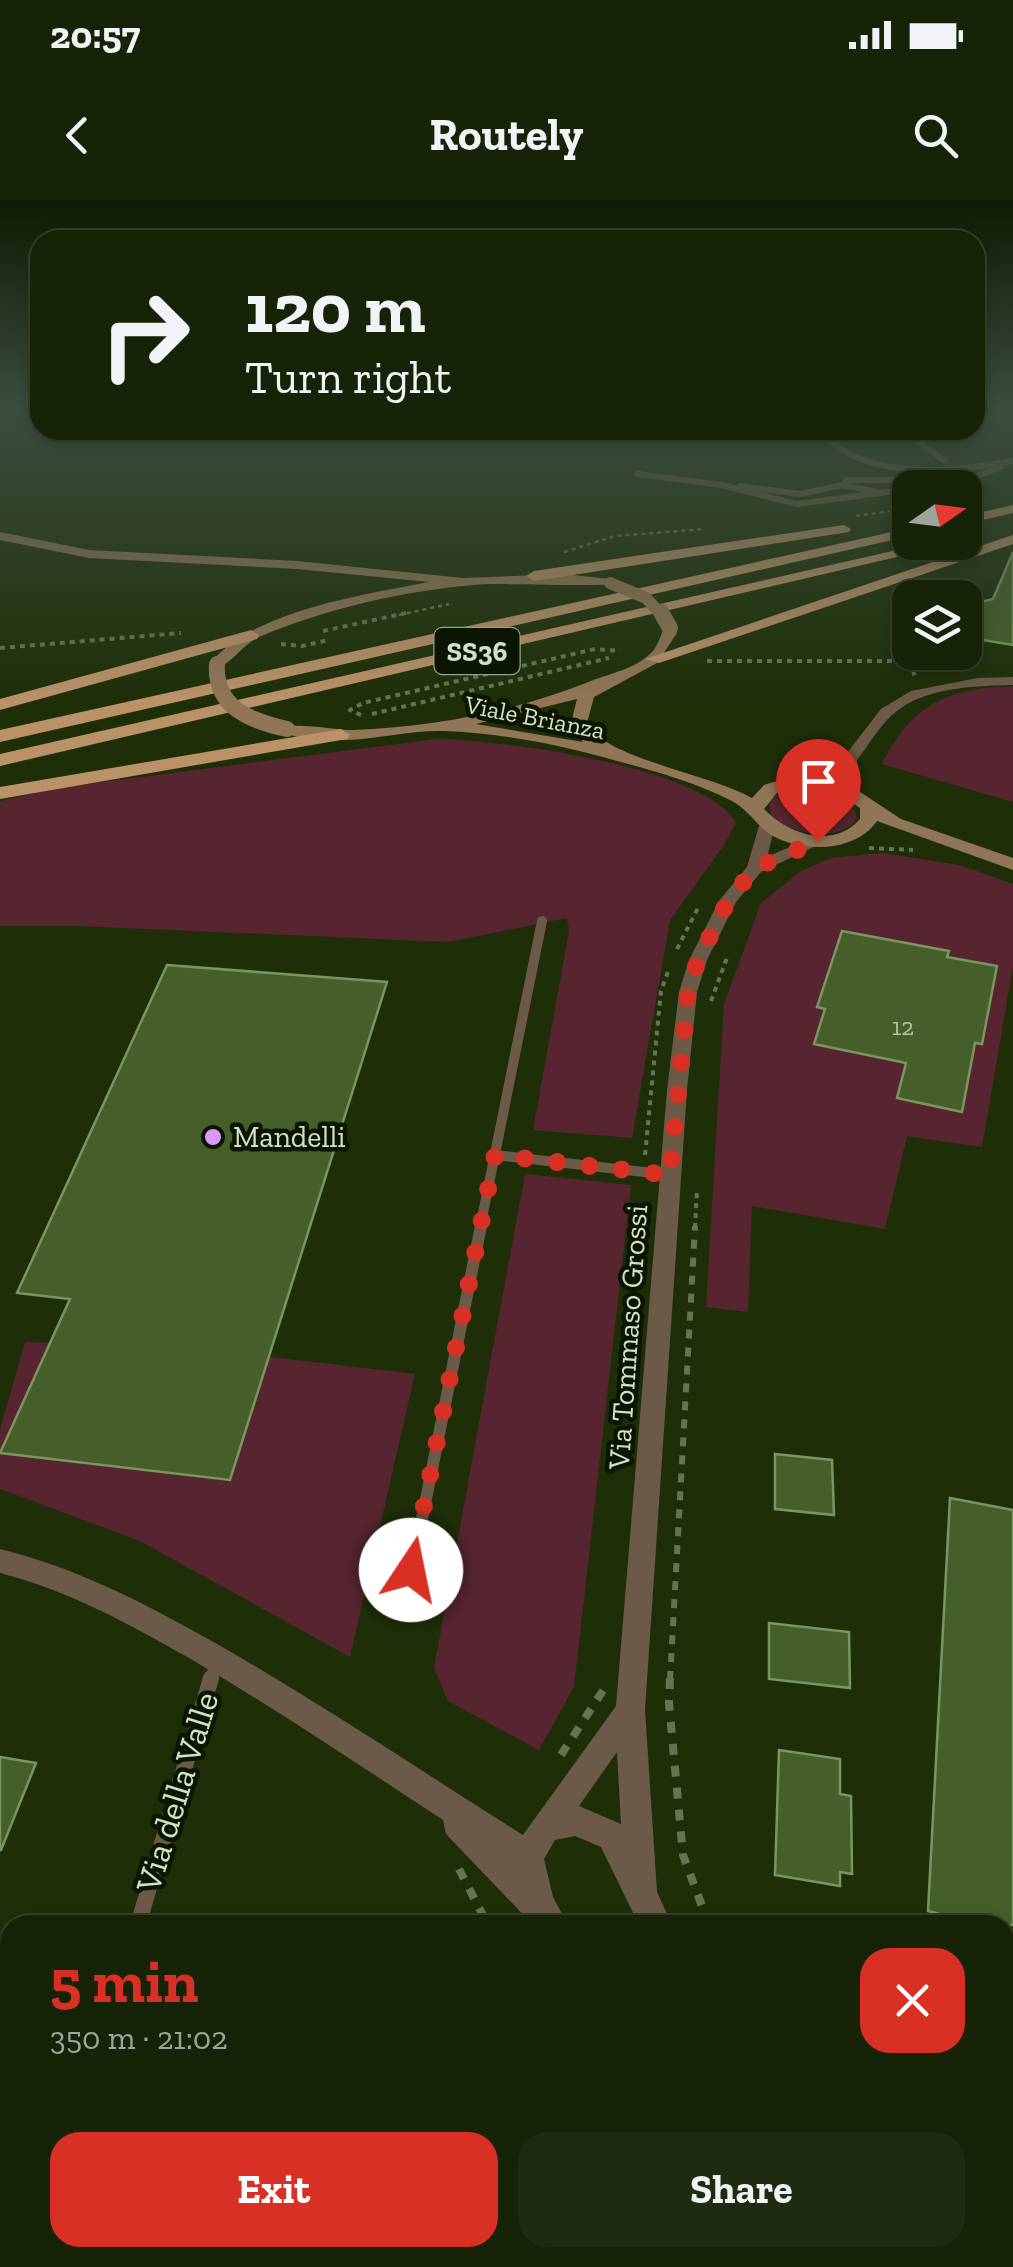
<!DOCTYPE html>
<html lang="en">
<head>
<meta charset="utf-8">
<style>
  :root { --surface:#162306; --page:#1f2b10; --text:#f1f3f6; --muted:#9ea49b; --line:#354028; --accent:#d93025 }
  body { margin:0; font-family:"Zilla Slab",serif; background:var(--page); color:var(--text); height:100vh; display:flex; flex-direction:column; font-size:38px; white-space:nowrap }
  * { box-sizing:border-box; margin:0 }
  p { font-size:32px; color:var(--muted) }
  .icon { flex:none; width:55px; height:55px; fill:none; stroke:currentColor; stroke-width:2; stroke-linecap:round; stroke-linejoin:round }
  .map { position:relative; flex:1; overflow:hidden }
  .drawer { position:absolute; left:0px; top:1715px; width:1015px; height:352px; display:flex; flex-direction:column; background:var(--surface); border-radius:30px 30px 0 0; box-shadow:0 5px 15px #0003,0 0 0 2px var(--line) }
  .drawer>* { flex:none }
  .hud { position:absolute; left:30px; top:30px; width:955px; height:210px; border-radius:30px; box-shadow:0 5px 15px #0003,0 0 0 2px var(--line); background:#162306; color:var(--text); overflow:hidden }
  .needle { width:65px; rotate:76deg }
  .fabs { position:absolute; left:892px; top:270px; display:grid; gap:20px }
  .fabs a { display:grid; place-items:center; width:90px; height:90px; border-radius:20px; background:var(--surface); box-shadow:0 5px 15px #0003,0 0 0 2px var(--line); font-size:50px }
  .pin { position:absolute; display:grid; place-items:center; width:85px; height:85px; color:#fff; margin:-102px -42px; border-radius:50% 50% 50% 0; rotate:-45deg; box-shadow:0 0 10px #0007 }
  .pin .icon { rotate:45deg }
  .me { position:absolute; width:110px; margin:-55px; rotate:11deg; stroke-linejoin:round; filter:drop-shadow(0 0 8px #0008) }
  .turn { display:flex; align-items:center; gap:35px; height:210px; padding:0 50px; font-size:45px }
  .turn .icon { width:130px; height:130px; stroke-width:2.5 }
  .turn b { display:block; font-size:70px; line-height:85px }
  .round { display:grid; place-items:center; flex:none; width:105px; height:105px; border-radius:30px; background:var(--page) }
  .head { display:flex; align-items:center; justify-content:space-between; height:170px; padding:0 50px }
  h1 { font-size:60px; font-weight:700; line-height:75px; color:var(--accent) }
  .primary-button { display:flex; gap:20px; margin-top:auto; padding:20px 50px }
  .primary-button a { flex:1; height:115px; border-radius:30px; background:var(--accent); color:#fff; font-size:40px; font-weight:700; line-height:115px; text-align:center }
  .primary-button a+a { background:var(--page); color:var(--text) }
  .status { display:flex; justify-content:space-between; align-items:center; height:70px; padding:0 50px; background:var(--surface); direction:ltr }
  .status svg { height:28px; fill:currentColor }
  header { display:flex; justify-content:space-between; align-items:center; height:130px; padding:0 50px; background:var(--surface); font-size:45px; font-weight:700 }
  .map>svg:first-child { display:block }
  .green { fill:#56252f }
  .building { fill:#465e2a; stroke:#7b955f; stroke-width:2.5 }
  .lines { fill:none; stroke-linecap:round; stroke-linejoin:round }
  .path-far3 { stroke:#647452; stroke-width:2.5; stroke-dasharray:4 4; stroke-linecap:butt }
  .path-far2 { stroke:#647452; stroke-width:4; stroke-dasharray:5 5; stroke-linecap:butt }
  .path-far1 { stroke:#647452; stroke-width:6; stroke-dasharray:9 9; stroke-linecap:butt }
  .path { stroke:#647452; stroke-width:8; stroke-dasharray:11 11; stroke-linecap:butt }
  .service-far3 { stroke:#6b5a47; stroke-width:6 }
  .service-far2 { stroke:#6b5a47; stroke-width:10 }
  .service-far1 { stroke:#6b5a47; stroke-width:12 }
  .service { stroke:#6b5a47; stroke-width:16 }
  .minor { fill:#6b5a47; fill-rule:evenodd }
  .secondary { fill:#907556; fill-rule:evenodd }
  .trunk { fill:#b99267; fill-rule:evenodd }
  .secondary-bridge-far1 { stroke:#907556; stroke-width:12 }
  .secondary-bridge { stroke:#907556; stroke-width:16 }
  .route { stroke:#d93025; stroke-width:18; stroke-dasharray:0 32.4 }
  .poi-dot { fill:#d39cfc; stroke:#0c1502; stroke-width:4 }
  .labels { text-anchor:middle; stroke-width:9; stroke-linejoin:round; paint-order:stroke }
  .far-street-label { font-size:25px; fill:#d3e2c6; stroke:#0c1502 }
  .number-label { font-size:25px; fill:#b0c19f }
  .shield { fill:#0c1502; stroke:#97a48b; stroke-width:2.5 }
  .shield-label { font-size:28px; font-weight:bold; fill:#d3e2c6 }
  .poi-label { font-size:30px; fill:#d3e2c6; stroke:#0c1502; text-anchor:start }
  .street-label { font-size:30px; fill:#d3e2c6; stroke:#0c1502 }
  .near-street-label { font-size:35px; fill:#d3e2c6; stroke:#0c1502 }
</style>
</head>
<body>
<div class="status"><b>20:57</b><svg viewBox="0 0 49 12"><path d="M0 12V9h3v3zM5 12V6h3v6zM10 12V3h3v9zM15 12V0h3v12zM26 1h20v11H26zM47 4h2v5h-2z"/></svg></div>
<header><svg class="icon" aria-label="back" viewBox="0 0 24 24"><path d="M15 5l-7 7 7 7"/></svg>Routely<svg class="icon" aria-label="search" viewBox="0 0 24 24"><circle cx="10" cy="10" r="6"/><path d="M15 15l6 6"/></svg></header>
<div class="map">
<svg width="1013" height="2067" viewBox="0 0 1013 2067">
  <rect width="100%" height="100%" fill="#1e2f08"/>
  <!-- green -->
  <g class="green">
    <path d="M1013,487V602L882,564C910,506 949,486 1013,487Z"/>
    <path d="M437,539C502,540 701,566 736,622L724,645L670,720L632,938L533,930L569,731L567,718L448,742L80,726H0V601L63,587Z"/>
    <path d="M799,590C821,590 850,592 857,617L853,624C826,642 796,633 771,617L769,602L776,596Z"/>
    <polygon points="883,653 959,665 1013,684 1013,766 982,947 907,936 885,1029 752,1006 748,1112 706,1107 724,804 761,703 801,671 831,658"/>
    <polygon points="525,974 631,985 574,1487 539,1550 448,1501 434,1468"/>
    <polygon points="25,1142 196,1148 415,1174 350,1457 140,1341 0,1289 0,1230"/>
  </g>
  <!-- building -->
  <g class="building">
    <polygon points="1013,352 1013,445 965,437 965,406 993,399"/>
    <polygon points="842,731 949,751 947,757 997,766 982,844 975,843 962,912 897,898 906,863 814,844 825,809 817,807"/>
    <polygon points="167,765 387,782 230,1280 0,1253 70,1099 17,1093"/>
    <polygon points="775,1254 832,1260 834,1315 775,1309"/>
    <polygon points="950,1298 1013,1310 1013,1725 982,1725 928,1711"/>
    <polygon points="769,1423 849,1432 850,1488 769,1479"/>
    <polygon points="779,1550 840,1559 840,1594 851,1596 852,1674 840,1672 840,1686 775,1675"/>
    <polygon points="0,1557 36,1563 1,1650 0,1650"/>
  </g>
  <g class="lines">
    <!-- path-far3 -->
    <g class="path-far3">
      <polyline points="856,316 904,309"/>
      <polyline points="564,352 615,336 705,329"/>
      <polyline points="399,415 449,404"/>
    </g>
    <!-- path-far2 -->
    <g class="path-far2">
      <polyline points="323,431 411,412"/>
      <polyline points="281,444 302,446 329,440"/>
      <polyline points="0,448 181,433"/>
      <polyline points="707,461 910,461 965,465"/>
      <polyline points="910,461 915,477"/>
      <polyline points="372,514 609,458"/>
      <polyline points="361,515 350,510 363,503 595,449 620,451"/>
      <polyline points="869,648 913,650"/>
      <polyline points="677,749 699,706"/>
      <polyline points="711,801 728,755"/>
      <polyline points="645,955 661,791 669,769"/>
      <polyline points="695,1028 697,991"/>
    </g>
    <!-- path-far1 -->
    <polyline class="path-far1" points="670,1480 695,1026"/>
    <!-- path -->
    <g class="path">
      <polyline points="670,1478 669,1503 683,1655 709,1725"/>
      <polyline points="561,1555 604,1489"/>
      <polyline points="459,1669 488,1725"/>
      <polyline points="509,2067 511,2058"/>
      <polyline points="597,2067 598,2058"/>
    </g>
    <!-- service-far3 -->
    <g class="service-far3">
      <path d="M882,230L833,236L832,242C876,280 959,271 1013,261"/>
      <polyline points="902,230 945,261"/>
      <polyline points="638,274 722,285 797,304 910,289"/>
      <polyline points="843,285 846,280 928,280"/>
      <polyline points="740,286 800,294 843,285 874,291"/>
      <polyline points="917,288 975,277 1001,267"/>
    </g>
    <!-- service-far2 -->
    <g class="service-far2">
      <polyline points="495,955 670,975"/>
      <polyline points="480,1028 542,721"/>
    </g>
    <!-- service-far1 -->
    <g class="service-far1">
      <polyline points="404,1408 481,1026"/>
      <polyline points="211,1480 217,1459"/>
    </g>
    <!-- service -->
    <polyline class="service" points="138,1725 211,1478"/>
    <!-- minor -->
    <g class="minor">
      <path d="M1013,477V485C974,486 921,487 891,516C878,528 868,546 857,560L861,599L847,596L843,569L810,586L796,583L844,557L881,509L911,491L978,478Z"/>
      <path d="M767,621L775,626L767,657L812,637H824L826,641L761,672L736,702L707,760L697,792L687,890L645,1510L657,1692L672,1725H639L601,1647L575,1636L555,1640L544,1659L553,1697L568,1725H533L446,1634L443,1620C359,1565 276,1509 189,1458C129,1424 68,1390 0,1373V1349C78,1368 148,1405 217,1444C322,1504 421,1571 523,1635L616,1506L667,890L679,792L689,760L719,701L747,667L759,626ZM617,1552L621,1624L579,1606Z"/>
      <polygon points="1005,1927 1013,1929 1013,1965 1005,1963"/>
      <polygon points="537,2058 575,2058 574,2067 536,2067"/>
    </g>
    <!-- secondary -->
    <g class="secondary">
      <path d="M0,332L89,350L297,361L463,378L564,374L610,379L617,383C609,388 497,382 474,385C402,391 325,409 259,437C242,445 233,462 217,469L212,467V461C257,410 363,395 429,382L297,369L89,358L0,340Z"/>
      <path d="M670,424L675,425L677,433L657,463L594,497L587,523C603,558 713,575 752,598L764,585L783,579L827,580L857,590L901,619L1013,658V670L877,621C856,652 804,653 773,636C757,627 749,610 732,601C697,583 655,571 617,561C562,545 501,533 444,531C412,530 378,539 345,540C326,540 294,541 279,529C290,521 335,530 353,530C433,527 517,511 591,481C611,473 636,469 652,452C659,444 661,434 665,425ZM577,499L571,523L583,542L476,524ZM797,588C821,589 840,594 860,608V619C833,650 788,634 764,609L777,593Z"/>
    </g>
    <!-- trunk -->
    <g class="trunk">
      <polygon points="1013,305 1013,313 965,324 965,316"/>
      <polygon points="844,325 851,329 849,332 534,381 526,376 534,371"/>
      <polygon points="910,328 910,336 0,542 0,530"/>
      <polygon points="1013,335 1013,344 659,463 645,459"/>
      <polygon points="932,342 961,342 0,566 0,554"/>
      <polygon points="251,430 259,435 257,439 0,510 0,499"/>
      <polygon points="341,529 350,535 347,539 0,599 0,587"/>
    </g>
    <!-- secondary-bridge-far1 -->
    <polyline class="secondary-bridge-far1" points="610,383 646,398 662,415"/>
    <!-- secondary-bridge -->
    <g class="secondary-bridge">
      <polyline points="661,412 670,428"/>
      <path d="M217,464C214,507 250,521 287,529"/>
    </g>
  </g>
  <!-- sky -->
  <linearGradient id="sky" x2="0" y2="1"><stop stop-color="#101a04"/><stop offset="0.42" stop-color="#3b4d3d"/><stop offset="1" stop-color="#3b4d3d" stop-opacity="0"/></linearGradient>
  <rect width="1013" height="498" fill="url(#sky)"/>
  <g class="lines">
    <!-- route -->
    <polyline class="route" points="411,1370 495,955 670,975 688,792 698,760 728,701 755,668 818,641"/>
  </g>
  <!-- markers -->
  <circle class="poi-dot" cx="213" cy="937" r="10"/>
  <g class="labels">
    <!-- far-street labels -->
    <g class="far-street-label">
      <text transform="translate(535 517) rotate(11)" y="9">Viale Brianza</text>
    </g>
    <!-- number labels -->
    <g class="number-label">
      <text x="903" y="835">12</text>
    </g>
    <!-- shield labels -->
    <rect class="shield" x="434.5" y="428" width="85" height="46" rx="8"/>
    <g class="shield-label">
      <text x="477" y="461">SS36</text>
    </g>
    <!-- poi labels -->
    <g class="poi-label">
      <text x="233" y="947">Mandelli</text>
    </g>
    <!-- street labels -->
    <g class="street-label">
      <text transform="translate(628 1137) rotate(-86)" y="10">Via Tommaso Grossi</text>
    </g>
    <!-- near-street labels -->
    <g class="near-street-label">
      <text transform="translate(177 1592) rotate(-73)" y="12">Via della Valle</text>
    </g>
  </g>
</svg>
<div class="fabs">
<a><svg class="needle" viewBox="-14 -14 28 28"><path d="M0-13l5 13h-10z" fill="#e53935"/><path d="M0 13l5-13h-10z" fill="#9ea49b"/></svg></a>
<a><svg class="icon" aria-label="layers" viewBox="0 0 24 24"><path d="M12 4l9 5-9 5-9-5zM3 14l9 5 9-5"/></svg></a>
</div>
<div class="pin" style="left:818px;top:641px;background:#d93025"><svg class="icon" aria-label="arrive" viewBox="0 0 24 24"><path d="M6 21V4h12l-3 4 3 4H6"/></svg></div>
<svg class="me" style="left:411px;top:1370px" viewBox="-20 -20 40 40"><circle r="19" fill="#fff"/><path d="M0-13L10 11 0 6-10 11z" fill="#d93025"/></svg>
<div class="hud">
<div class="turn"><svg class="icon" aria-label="right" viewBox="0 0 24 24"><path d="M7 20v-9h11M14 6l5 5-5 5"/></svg><div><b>120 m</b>Turn right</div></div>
</div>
<section class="drawer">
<div class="head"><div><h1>5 min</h1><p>350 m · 21:02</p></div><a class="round" style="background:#d93025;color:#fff"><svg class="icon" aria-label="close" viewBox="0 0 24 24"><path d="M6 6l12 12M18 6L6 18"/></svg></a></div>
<div class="primary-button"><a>Exit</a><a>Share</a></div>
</section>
</div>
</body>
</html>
